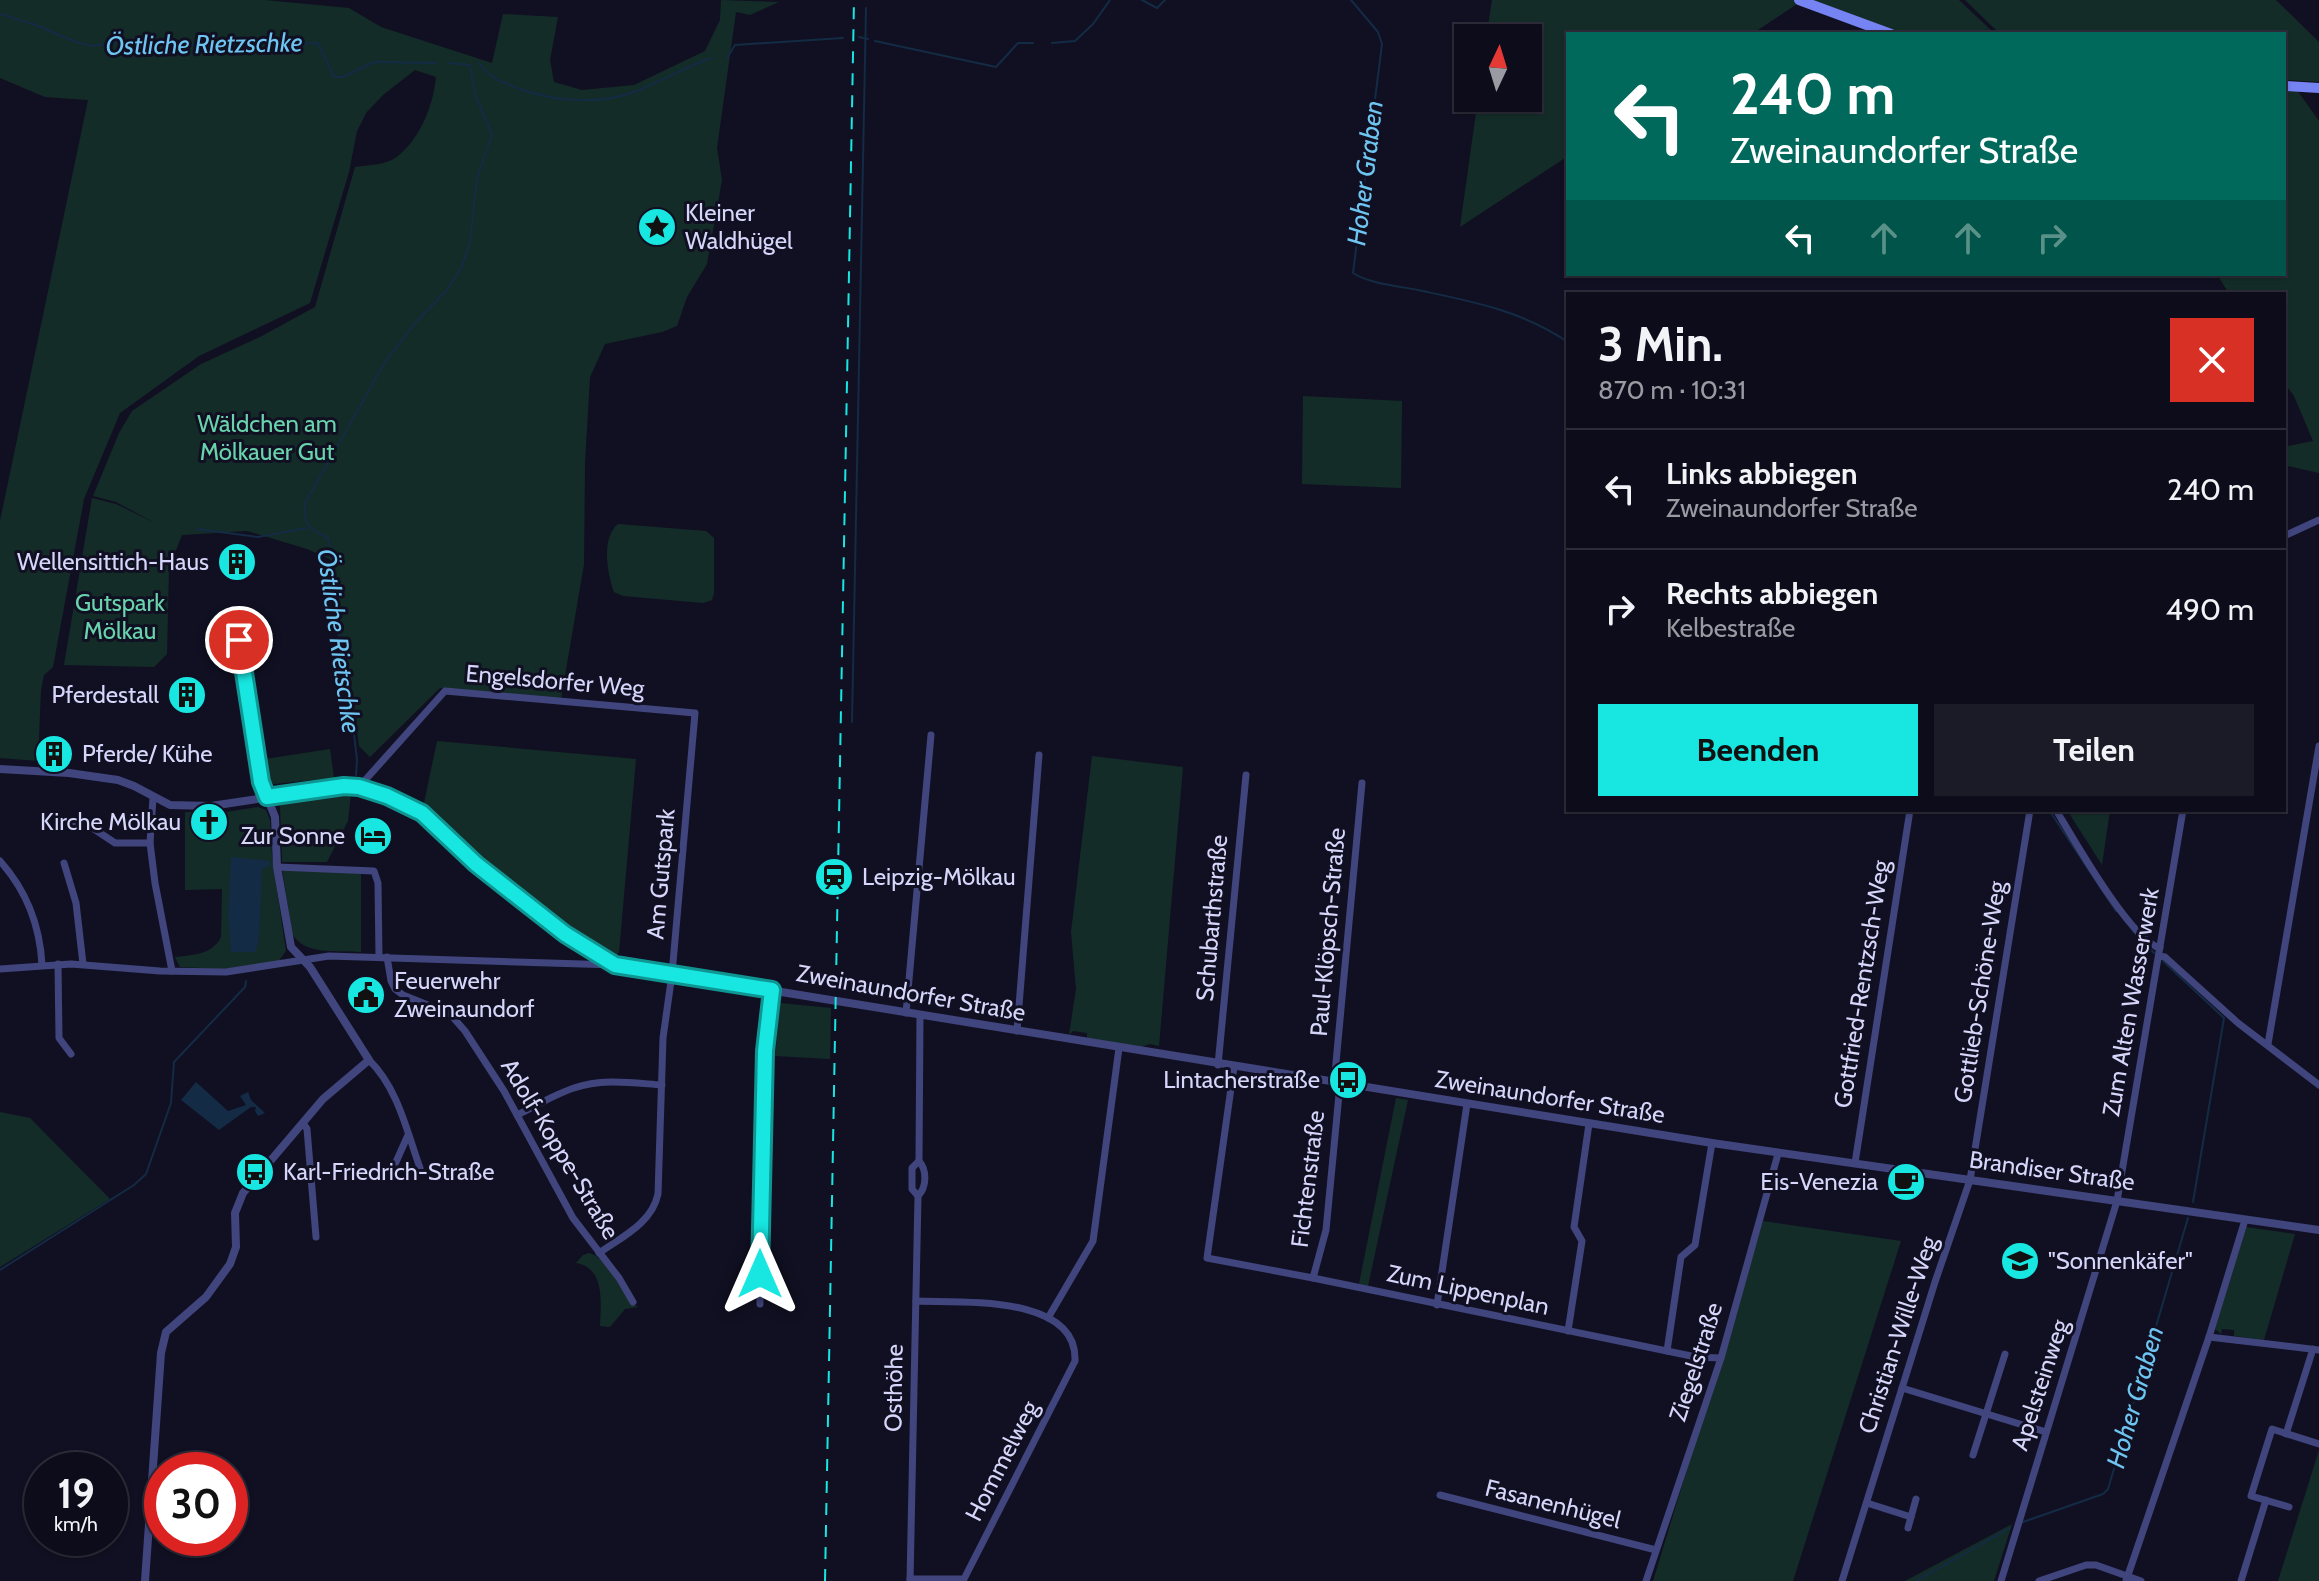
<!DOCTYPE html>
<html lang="de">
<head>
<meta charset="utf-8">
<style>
  :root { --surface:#0d0c1a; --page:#1b1a27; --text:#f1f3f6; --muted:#9a9ba2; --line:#2d2c39; --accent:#17e6e1 }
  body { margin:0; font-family:Cabin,sans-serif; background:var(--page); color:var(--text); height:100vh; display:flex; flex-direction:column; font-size:30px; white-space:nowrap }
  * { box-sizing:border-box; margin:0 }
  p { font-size:26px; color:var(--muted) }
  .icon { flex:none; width:44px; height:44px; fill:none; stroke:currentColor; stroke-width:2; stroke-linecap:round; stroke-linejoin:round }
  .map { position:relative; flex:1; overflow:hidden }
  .side { position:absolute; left:1566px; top:292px; width:720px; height:520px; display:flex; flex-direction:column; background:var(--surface); border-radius:0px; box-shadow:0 2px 6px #0004,0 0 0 2px var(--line) }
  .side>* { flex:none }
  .hud { position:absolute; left:1566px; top:32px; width:720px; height:244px; border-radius:0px; box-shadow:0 2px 6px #0004,0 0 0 2px var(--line); background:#00695c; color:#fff; overflow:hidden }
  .needle { width:52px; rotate:4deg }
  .buttons { position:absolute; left:1454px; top:24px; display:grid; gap:16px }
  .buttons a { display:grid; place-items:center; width:88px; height:88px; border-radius:0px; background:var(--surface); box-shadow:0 2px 6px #0004,0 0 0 2px var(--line); font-size:40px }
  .speed { position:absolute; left:24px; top:1452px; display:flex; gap:16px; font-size:40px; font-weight:700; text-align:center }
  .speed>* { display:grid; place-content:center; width:104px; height:104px; border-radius:50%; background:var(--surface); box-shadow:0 2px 6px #0004,0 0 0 2px var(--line); line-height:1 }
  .speed small { font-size:20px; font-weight:400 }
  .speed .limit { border:12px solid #d22; background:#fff; color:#111 }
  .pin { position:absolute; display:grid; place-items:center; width:68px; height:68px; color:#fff; margin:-34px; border:4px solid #fff; border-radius:50%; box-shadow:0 2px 8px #0007 }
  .me { position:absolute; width:88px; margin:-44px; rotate:0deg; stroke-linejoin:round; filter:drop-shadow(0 0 6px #0008) }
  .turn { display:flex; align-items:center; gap:28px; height:168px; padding:0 32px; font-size:36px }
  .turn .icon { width:104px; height:104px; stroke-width:2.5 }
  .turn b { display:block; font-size:56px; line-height:68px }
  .lanes { display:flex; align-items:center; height:76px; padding:0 32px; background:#0003; justify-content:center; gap:40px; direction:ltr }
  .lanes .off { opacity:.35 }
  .round { display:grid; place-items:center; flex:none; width:84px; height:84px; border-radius:0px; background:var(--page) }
  .overview { display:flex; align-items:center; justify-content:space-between; height:136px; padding:0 32px }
  h1 { font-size:48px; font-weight:700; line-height:60px }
  .button { display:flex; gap:16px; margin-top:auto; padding:16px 32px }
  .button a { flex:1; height:92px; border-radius:0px; background:var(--accent); color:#111; font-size:32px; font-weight:700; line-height:92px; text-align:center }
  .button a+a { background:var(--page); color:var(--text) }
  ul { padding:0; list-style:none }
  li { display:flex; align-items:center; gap:24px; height:120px; padding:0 32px; border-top:2px solid var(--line) }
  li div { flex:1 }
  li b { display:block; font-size:30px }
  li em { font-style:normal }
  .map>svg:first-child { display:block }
  .green { fill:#142c28 }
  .water { fill:#132b44 }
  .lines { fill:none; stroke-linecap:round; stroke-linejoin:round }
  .stream { stroke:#132b44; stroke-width:2 }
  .minor { stroke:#40457d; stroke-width:7 }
  .tertiary { stroke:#40457d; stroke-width:8 }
  .secondary { stroke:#7683f2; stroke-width:10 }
  .rail { stroke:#17e6e1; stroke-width:2; stroke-dasharray:12 10; stroke-linecap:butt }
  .route-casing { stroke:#0f9692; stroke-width:20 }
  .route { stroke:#17e6e1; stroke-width:14 }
  .labels { text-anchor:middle; stroke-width:6; stroke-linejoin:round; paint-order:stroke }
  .poi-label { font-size:24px; fill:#d6d6fb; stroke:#111022; text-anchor:start }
  .park-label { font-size:24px; fill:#69d4ac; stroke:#111022 }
  .street-label { font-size:24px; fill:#d6d6fb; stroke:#111022 }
  .water-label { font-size:26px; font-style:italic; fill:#6ec5f1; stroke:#111022 }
</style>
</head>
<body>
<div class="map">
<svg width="2319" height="1581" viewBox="0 0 2319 1581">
  <rect width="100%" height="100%" fill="#111022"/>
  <!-- green -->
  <g class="green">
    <path d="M0,0H265L349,8L381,27L492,63L503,14L558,17L550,60L554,82L582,90L634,85L705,51L720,20L721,0L779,2L750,15L736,12L717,148L722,180L707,264L687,297L677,326L662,332L605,344L590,377L585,462L584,564L561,699L440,688L370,757L359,746L350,678L334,611L330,559L307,549L247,531L182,535L169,568L167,654L154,667L64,665L92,498L116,504L157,524L116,502L93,496L119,433L132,411L201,364L260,337L315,307L355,167C369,165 387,165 398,156C421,137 433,106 436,77L415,70L383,95L366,113L357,131L349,172L310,303L199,356L120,413L84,499L53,667L44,675L41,690L38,761L0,758V521L88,100L45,97L0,78Z"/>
    <polygon points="1492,0 1803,0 1752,34 1568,34 1568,156 1460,227 1478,98 1528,98 1528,38 1486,38"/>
    <polygon points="1813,0 1959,0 1995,34 1904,34"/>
    <polygon points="1965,0 2276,0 2319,42 2319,82 2284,80 2284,34 2000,34"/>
    <polygon points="2284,89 2297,90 2319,121 2319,473 2284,465 2284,447 2313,441 2294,396 2284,383 2284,294 2229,294 2217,274 2284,274"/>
    <polygon points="1303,396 1402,401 1401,488 1302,484"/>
    <path d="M618,524L706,531L714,538V593L712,600L703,603L623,596L614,592C607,573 601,538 618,524Z"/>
    <polygon points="437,741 636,759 619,952 616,958 607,955 476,862 427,812 424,803"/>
    <polygon points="330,749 334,778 274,784 269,781 265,759"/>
    <polygon points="1092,756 1183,767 1159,1046 1150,1044 1141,1047 1087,1039 1087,1033 1073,1031 1069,1035 1076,989 1071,932"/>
    <polygon points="351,793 348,821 327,862 282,862 280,806 283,802 321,795"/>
    <path d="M258,807L266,810L270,820L272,856L286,951L278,962L223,969L180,967L175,957C193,955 212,955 221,937L222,889L185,890V812H226Z"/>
    <polygon points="2067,810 2110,810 2102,865"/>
    <path d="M282,868L361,871V952C338,950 303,956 292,933Z"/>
    <polygon points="780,1003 831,1008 830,1059 775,1056"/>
    <polygon points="1396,1098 1408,1100 1368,1286 1359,1284"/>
    <polygon points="0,1112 30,1118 110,1199 0,1267"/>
    <polygon points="1763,1221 1901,1241 1793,1581 1653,1581"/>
    <polygon points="2246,1227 2295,1234 2264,1340 2234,1336 2234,1330 2222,1329 2221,1334 2215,1329"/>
    <path d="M589,1253C614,1260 617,1295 638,1307L625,1309L610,1327L600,1326C601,1301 605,1268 576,1263L583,1255Z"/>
    <polygon points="2319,1450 2319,1581 2278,1581"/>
    <polygon points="2012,1524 1994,1581 1905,1581"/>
  </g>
  <!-- water -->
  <g class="water">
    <path d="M231,857L270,861V866L262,869C260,886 262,942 255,952H231L228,916Z"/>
    <polygon points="196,1082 228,1111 246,1105 240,1096 248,1092 251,1100 265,1113 258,1116 255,1111 256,1107 251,1107 219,1130 181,1100"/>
  </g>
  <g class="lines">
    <!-- stream -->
    <g class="stream">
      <polyline points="1142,0 1157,8 1165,0"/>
      <path d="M1351,0L1378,32L1382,44L1353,273C1370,284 1398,286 1418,290C1474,302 1520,310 1568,342"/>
      <polyline points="0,14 33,24 76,42 92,46 124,41 134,46 318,43 334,77 343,77 374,62 436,63"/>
      <polyline points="859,37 868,39"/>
      <polyline points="875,41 996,67 1018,43 1033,43"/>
      <polyline points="1052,43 1075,41 1093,24 1110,0"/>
      <polyline points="727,58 735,45 843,38"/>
      <path d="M479,63C489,78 504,83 520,89C556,102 601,105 637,91C662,81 685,67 711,58"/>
      <polyline points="197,529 258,537 307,528"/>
      <polyline points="852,722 866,8"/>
      <path d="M356,775L357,760L349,690L336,620L335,570L328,538C309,528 303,526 305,503L385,362L416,322L447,290L462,266L470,243L477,178L492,135L475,94L470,65L449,63"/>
      <polyline points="2049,810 2116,911"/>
      <polyline points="2133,931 2154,953"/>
      <polyline points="2163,961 2224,1018 2193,1202"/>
      <polyline points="0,1270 134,1185 146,1174 171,1103 174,1062 245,987 246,981"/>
      <polyline points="2023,1522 2103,1494 2108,1489 2188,1218"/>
      <polyline points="1916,1581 2010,1528"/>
    </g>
    <!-- minor -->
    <g class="minor">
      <polyline points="2284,536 2319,520"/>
      <polyline points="245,617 235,618 261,782 267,797"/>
      <path d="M359,787L445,691L695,713L672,974L663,1038L658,1194C652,1223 622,1237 599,1253"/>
      <polyline points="153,798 150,843 155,883 172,971"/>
      <path d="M2056,810C2073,838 2131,941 2160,948"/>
      <polyline points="63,824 85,823 115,843 150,843"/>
      <path d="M0,861C26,890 40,926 42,965"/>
      <polyline points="64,863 76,903 83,964"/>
      <polyline points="277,867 374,871 378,883 379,957"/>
      <polyline points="2159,956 2165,957 2238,1023 2319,1085"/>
      <polyline points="387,957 391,981 395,989 403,995 450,1014 465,1031 504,1091 573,1218 619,1278 633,1302"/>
      <polyline points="58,964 59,1038 71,1054"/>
      <polyline points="0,969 71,964 160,971 226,972 329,956 615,965"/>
      <polyline points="906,1013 931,735"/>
      <polyline points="1017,1031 1039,755"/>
      <polyline points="2268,1044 2319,746"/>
      <path d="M369,1060C398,1088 407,1132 420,1168"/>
      <polyline points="1218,1065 1246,775"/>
      <polyline points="1234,1067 1207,1258 1313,1278 1696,1357 1721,1358"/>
      <polyline points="1334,1084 1362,783"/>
      <path d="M517,1115C536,1106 555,1094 574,1088C602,1078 633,1083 662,1085"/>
      <polyline points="303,1123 307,1129 316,1237"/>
      <polyline points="396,1162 408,1135"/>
      <polyline points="1855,1163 1910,810"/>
      <polyline points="918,1196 912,1189 912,1168 919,1161"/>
      <polyline points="1313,1278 1326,1230 1340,1084"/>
      <path d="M760,1304C760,1199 760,1094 772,990"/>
      <polyline points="1437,1305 1467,1104"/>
      <polyline points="1048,1318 1093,1241 1119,1048"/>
      <polyline points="1568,1331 1582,1241 1574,1227 1589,1124"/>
      <polyline points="2209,1337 2319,1350"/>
      <polyline points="1667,1351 1681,1257 1695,1245 1712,1143"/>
      <polyline points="1902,1388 2046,1432"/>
      <polyline points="2286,1434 2313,1349"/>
      <polyline points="1973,1455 2005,1354"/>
      <polyline points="1440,1495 1656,1550"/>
      <polyline points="1867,1503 1911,1517"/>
      <polyline points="2289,1507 2251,1496 2272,1429 2319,1444"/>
      <polyline points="1908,1528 1916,1499"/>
      <path d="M910,1579H964L1075,1361C1078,1294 960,1303 916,1301"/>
      <path d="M910,1581L918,1196C927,1187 927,1170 919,1161L920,1015"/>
      <polyline points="1646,1581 1721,1358 1778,1154"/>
      <polyline points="1842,1581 1935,1282 1970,1180 2030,810"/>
      <polyline points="2001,1581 2117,1201 2183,810"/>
      <polyline points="2039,1581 2086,1565 2096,1565 2141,1581"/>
      <polyline points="2126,1581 2209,1337 2245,1220"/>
      <polyline points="2241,1581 2266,1500"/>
    </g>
    <!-- tertiary -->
    <g class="tertiary">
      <polyline points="0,769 69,773 118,780 134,786 170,805 211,806 344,786 369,789 422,813 476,864 565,934 615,965 1712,1143 2319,1230"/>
      <polyline points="145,1581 161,1353 166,1332 206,1297 230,1264 236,1247 235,1213 243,1193 323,1099 369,1060 310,967 291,947 277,867 275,817 267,797"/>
    </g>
    <!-- secondary -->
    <g class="secondary">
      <polyline points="1799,0 1891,34"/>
      <polyline points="2284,86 2319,88"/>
    </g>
    <!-- rail -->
    <polyline class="rail" points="825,1581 854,0"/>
  </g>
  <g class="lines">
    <defs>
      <polyline id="route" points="239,640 261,782 267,797 344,786 359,787 387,796 422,813 476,864 565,934 615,965 772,990 765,1051 760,1274"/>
    </defs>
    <!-- route casing -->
    <use href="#route" class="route-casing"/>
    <!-- route -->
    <use href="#route" class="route"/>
  </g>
  <!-- icons -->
  <defs>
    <symbol id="sight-disc" viewBox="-11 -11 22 22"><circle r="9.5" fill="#17e6e1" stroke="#111022"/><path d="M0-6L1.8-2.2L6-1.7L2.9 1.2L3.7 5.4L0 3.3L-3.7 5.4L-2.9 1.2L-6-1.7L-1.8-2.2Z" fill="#111"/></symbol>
    <symbol id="building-disc" viewBox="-11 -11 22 22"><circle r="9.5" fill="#17e6e1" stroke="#111022"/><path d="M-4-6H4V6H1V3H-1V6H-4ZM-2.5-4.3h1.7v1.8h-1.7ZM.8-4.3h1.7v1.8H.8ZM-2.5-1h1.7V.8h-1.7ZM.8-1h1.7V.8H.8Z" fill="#111"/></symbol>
    <symbol id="church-disc" viewBox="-11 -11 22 22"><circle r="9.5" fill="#17e6e1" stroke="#111022"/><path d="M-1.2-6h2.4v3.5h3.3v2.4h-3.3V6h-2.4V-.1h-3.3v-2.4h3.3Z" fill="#111"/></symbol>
    <symbol id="hotel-disc" viewBox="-11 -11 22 22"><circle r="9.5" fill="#17e6e1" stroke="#111022"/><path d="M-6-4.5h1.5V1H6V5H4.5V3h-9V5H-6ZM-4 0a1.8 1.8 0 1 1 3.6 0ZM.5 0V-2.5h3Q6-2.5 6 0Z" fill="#111"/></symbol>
    <symbol id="station-disc" viewBox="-11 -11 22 22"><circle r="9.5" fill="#17e6e1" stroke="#111022"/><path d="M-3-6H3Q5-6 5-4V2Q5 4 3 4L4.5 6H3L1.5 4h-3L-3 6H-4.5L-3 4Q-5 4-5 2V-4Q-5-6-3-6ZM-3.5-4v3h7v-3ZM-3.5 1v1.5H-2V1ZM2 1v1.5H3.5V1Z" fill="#111"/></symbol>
    <symbol id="civic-disc" viewBox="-11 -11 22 22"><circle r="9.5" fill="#17e6e1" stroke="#111022"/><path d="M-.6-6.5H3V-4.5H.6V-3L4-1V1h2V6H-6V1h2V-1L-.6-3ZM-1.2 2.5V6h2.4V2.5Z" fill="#111"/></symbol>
    <symbol id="bus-disc" viewBox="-11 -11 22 22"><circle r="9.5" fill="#17e6e1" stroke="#111022"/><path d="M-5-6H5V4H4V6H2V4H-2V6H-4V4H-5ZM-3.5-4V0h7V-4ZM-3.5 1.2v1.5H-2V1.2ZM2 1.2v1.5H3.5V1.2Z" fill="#111"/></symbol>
    <symbol id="cafe-disc" viewBox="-11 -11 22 22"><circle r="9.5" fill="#17e6e1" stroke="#111022"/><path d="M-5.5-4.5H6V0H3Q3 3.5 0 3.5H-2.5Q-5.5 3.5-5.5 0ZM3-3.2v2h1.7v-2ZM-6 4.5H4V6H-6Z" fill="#111"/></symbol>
    <symbol id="school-disc" viewBox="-11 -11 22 22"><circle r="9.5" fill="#17e6e1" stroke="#111022"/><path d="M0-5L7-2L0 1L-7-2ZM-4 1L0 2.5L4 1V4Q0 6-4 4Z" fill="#111"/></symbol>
  </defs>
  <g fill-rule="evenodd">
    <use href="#sight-disc" x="635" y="205" width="44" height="44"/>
    <use href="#building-disc" x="215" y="540" width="44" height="44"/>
    <use href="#building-disc" x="165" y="673" width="44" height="44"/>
    <use href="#building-disc" x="32" y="732" width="44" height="44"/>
    <use href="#church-disc" x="187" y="800" width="44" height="44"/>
    <use href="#hotel-disc" x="351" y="814" width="44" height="44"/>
    <use href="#station-disc" x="812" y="855" width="44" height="44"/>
    <use href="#civic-disc" x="344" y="973" width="44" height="44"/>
    <use href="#bus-disc" x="1326" y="1058" width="44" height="44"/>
    <use href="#bus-disc" x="233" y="1150" width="44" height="44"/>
    <use href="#cafe-disc" x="1884" y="1160" width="44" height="44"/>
    <use href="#school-disc" x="1998" y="1239" width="44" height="44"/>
  </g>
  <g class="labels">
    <!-- poi labels -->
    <g class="poi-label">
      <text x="685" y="221">Kleiner<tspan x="685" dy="28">Waldhügel</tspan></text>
      <text x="209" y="570" text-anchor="end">Wellensittich-Haus</text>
      <text x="159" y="703" text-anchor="end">Pferdestall</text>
      <text x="82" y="762">Pferde/ Kühe</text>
      <text x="181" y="830" text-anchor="end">Kirche Mölkau</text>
      <text x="345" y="844" text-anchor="end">Zur Sonne</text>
      <text x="862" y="885">Leipzig-Mölkau</text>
      <text x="394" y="989">Feuerwehr<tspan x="394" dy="28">Zweinaundorf</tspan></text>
      <text x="1320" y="1088" text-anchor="end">Lintacherstraße</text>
      <text x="283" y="1180">Karl-Friedrich-Straße</text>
      <text x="1878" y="1190" text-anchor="end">Eis-Venezia</text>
      <text x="2048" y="1269">"Sonnenkäfer"</text>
    </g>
    <!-- park labels -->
    <g class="park-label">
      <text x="267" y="432">Wäldchen am<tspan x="267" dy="28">Mölkauer Gut</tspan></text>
      <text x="120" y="611">Gutspark<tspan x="120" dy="28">Mölkau</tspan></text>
    </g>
    <!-- street labels -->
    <g class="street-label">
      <text transform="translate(555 681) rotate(5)" y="8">Engelsdorfer Weg</text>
      <text transform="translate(661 874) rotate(-85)" y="8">Am Gutspark</text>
      <text transform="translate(1212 918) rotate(-85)" y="8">Schubarthstraße</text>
      <text transform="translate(1328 932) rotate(-85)" y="8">Paul-Klöpsch-Straße</text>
      <text transform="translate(1862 984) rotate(-81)" y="8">Gottfried-Rentzsch-Weg</text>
      <text transform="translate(1980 992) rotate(-81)" y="8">Gottlieb-Schöne-Weg</text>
      <text transform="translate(911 993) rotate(10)" y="8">Zweinaundorfer Straße</text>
      <text transform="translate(2131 1002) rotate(-80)" y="8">Zum Alten Wasserwerk</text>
      <text transform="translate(1550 1097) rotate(9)" y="8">Zweinaundorfer Straße</text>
      <text transform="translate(560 1149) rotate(59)" y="8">Adolf-Koppe-Straße</text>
      <text transform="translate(2052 1171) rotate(8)" y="8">Brandiser Straße</text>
      <text transform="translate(1308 1179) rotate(-83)" y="8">Fichtenstraße</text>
      <text transform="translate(1468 1290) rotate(12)" y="8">Zum Lippenplan</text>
      <text transform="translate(1898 1335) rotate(-72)" y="8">Christian-Wille-Weg</text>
      <text transform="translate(1696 1362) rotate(-72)" y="8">Ziegelstraße</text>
      <text transform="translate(2040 1385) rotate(-72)" y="8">Apelsteinweg</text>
      <text transform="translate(894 1388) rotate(-89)" y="8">Osthöhe</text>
      <text transform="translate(1002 1461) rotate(-63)" y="8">Hommelweg</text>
      <text transform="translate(1553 1504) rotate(14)" y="8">Fasanenhügel</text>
    </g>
    <!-- water labels -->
    <g class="water-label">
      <text transform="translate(204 44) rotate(-1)" y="9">Östliche Rietzschke</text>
      <text transform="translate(1365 173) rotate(-83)" y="9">Hoher Graben</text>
      <text transform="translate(339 641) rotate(82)" y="9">Östliche Rietschke</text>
      <text transform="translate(2135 1397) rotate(-74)" y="9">Hoher Graben</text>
    </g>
  </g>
</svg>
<div class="buttons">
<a><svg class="needle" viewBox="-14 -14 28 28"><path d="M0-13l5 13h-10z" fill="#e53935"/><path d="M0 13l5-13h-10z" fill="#9a9ba2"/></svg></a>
</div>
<div class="speed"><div>19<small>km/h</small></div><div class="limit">30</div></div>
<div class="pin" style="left:239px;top:640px;background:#d93025"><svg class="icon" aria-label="arrive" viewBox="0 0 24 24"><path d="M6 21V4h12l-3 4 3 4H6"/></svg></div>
<svg class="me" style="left:760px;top:1274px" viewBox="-20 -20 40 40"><path d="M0-17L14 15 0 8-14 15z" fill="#17e6e1" stroke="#fff" stroke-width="4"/></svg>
<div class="hud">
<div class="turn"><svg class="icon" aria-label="left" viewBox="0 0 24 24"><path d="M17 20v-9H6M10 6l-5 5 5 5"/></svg><div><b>240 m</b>Zweinaundorfer Straße</div></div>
<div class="lanes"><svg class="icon" aria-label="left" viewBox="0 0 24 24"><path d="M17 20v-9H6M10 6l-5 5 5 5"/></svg><svg class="icon off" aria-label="ahead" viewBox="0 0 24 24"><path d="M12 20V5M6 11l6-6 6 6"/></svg><svg class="icon off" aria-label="ahead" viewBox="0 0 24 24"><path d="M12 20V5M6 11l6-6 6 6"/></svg><svg class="icon off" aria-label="right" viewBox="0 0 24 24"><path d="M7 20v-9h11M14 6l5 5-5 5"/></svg></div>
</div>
<section class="side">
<div class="overview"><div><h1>3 Min.</h1><p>870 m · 10:31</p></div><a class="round" style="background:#d93025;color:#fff"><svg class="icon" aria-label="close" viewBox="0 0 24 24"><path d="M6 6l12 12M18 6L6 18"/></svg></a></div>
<ul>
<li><svg class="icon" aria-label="left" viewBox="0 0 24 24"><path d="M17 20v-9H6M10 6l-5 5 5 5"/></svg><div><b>Links abbiegen</b><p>Zweinaundorfer Straße</p></div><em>240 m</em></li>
<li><svg class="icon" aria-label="right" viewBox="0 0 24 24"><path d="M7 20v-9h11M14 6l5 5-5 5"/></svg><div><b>Rechts abbiegen</b><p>Kelbestraße</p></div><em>490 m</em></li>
</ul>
<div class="button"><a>Beenden</a><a>Teilen</a></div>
</section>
</div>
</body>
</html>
